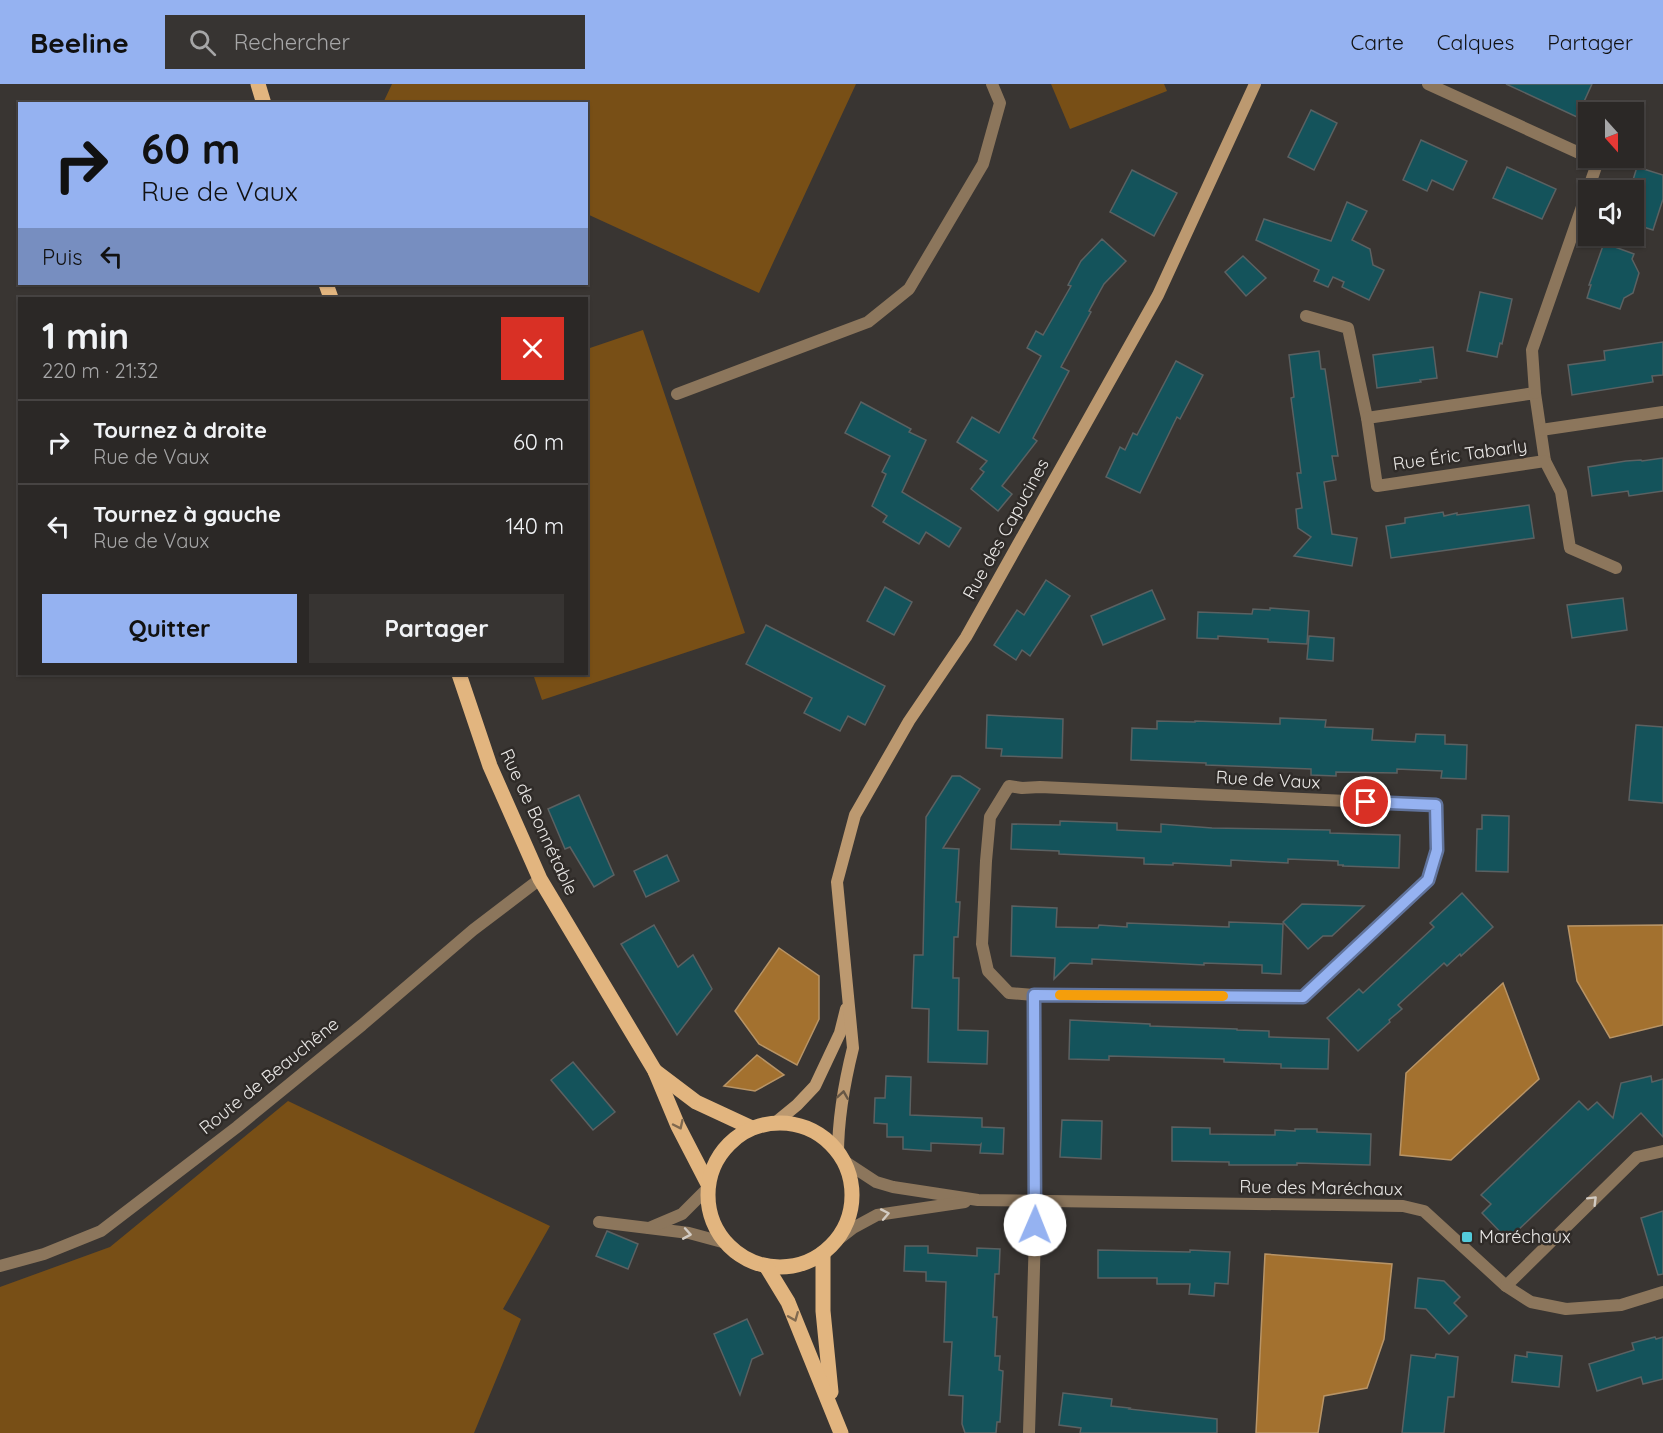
<!DOCTYPE html>
<html lang="fr">
<head>
<meta charset="utf-8">
<style>
  :root { --surface:#2b2826; --page:#373432; --text:#f1f3f6; --muted:#a6a6a7; --line:#474443; --accent:#95b2f1 }
  body { margin:0; font-family:Quicksand,sans-serif; background:var(--page); color:var(--text); height:100vh; display:flex; flex-direction:column; font-size:22px; white-space:nowrap }
  * { box-sizing:border-box; margin:0 }
  p { font-size:20px; color:var(--muted) }
  .icon { flex:none; width:33px; height:33px; fill:none; stroke:currentColor; stroke-width:2; stroke-linecap:round; stroke-linejoin:round }
  .map { position:relative; flex:1; overflow:hidden }
  .drawer { position:absolute; left:18px; top:213px; width:570px; height:378px; display:flex; flex-direction:column; background:var(--surface); border-radius:0px; box-shadow:0 2px 4px #0004,0 0 0 2px var(--line) }
  .drawer>* { flex:none }
  .banner { position:absolute; left:18px; top:18px; width:570px; height:183px; border-radius:0px; box-shadow:0 2px 4px #0004,0 0 0 2px var(--line); background:#95b2f1; color:#111; overflow:hidden }
  .needle { width:39px; rotate:159deg }
  .controls { position:absolute; left:1578px; top:18px; display:grid; gap:12px }
  .controls a { display:grid; place-items:center; width:66px; height:66px; border-radius:0px; background:var(--surface); box-shadow:0 2px 4px #0004,0 0 0 2px var(--line); font-size:30px }
  .pin { position:absolute; display:grid; place-items:center; width:51px; height:51px; color:#fff; margin:-26px; border:3px solid #fff; border-radius:50%; box-shadow:0 2px 6px #0007 }
  .me { position:absolute; width:66px; margin:-33px; rotate:1deg; stroke-linejoin:round; filter:drop-shadow(0 0 4px #0008) }
  .turn { display:flex; align-items:center; gap:21px; height:126px; padding:0 24px; font-size:27px }
  .turn .icon { width:78px; height:78px; stroke-width:2.5 }
  .turn b { display:block; font-size:42px; line-height:51px }
  .then { display:flex; align-items:center; height:57px; padding:0 24px; background:#0003; gap:12px; font-size:22px }
  .round { display:grid; place-items:center; flex:none; width:63px; height:63px; border-radius:0px; background:var(--page) }
  .head { display:flex; align-items:center; justify-content:space-between; height:102px; padding:0 24px }
  h1 { font-size:36px; font-weight:700; line-height:45px }
  .button { display:flex; gap:12px; margin-top:auto; padding:12px 24px }
  .button a { flex:1; height:69px; border-radius:0px; background:var(--accent); color:#111; font-size:24px; font-weight:700; line-height:69px; text-align:center }
  .button a+a { background:var(--page); color:var(--text) }
  ul { padding:0; list-style:none }
  li { display:flex; align-items:center; gap:18px; height:84px; padding:0 24px; border-top:2px solid var(--line) }
  li div { flex:1 }
  li b { display:block; font-size:22px }
  li em { font-style:normal }
  header { display:flex; align-items:center; gap:36px; box-sizing:border-box; height:84px; padding:0 30px; background:var(--accent); color:#111 }
  header strong { font-size:28px }
  nav { display:flex; gap:33px; margin-inline-start:auto; font-size:21px }
  .search { width:420px; height:54px; background:var(--page); display:flex; align-items:center; gap:15px; box-sizing:border-box; padding:0 21px; border-radius:0px; color:var(--muted); font-size:22px }
  .map>svg:first-child { display:block }
  .green { fill:#784f16 }
  .water { fill:#a3712f; stroke:#b89466; stroke-width:1.5 }
  .building { fill:#14535b; stroke:#5b6162; stroke-width:1.5 }
  .lines { fill:none; stroke-linecap:round; stroke-linejoin:round }
  .lane { stroke:#8c765c; stroke-width:12 }
  .street { stroke:#8c765c; stroke-width:12 }
  .secondary { stroke:#bc9970; stroke-width:12 }
  .primary { stroke:#e2b57f; stroke-width:15 }
  .oneway { stroke:#675745 }
  .oneway2 { stroke:#80694f }
  .oneway3 { stroke:#d2cbc3 }
  .route-casing { stroke:#61749d; stroke-width:15 }
  .route { stroke:#95b2f1; stroke-width:10 }
  .slow { stroke:#f59e0b; stroke-width:10 }
  .poi-dot { fill:#53cbdb; stroke:#2f2b28; stroke-width:2 }
  .labels { text-anchor:middle; stroke-width:5; stroke-linejoin:round; paint-order:stroke }
  .street-label { font-size:18px; fill:#e9e7e5; stroke:#2f2b28 }
  .poi-label { font-size:18px; fill:#e9e7e5; stroke:#2f2b28; text-anchor:start }
</style>
</head>
<body>
<header>
<strong>Beeline</strong>
<div class="search"><svg class="icon" aria-label="search" viewBox="0 0 24 24"><circle cx="10" cy="10" r="6"/><path d="M15 15l6 6"/></svg>Rechercher</div>
<nav><a>Carte</a><a>Calques</a><a>Partager</a></nav>
</header>
<div class="map">
<svg width="1663" height="1349" viewBox="0 0 1663 1349">
  <rect width="100%" height="100%" fill="#393532"/>
  <!-- green -->
  <g class="green">
    <polygon points="392,0 856,0 759,209 587,130 586,20 383,19"/>
    <polygon points="1051,0 1164,0 1167,7 1070,45"/>
    <polygon points="643,246 745,549 542,616 533,590 586,590 587,265"/>
    <polygon points="288,1017 550,1142 503,1225 521,1235 474,1349 0,1349 0,1203 110,1163"/>
  </g>
  <!-- water -->
  <g class="water">
    <polygon points="1663,841 1663,941 1610,954 1577,897 1568,842"/>
    <polygon points="779,864 819,892 819,935 797,981 759,960 735,927"/>
    <polygon points="1503,899 1539,995 1451,1076 1400,1071 1406,989"/>
    <polygon points="757,971 784,991 755,1007 724,1002"/>
    <polygon points="1265,1170 1392,1180 1384,1255 1367,1304 1324,1312 1318,1349 1256,1349"/>
  </g>
  <!-- building -->
  <g class="building">
    <polygon points="1506,0 1592,0 1577,33"/>
    <polygon points="1311,26 1337,39 1314,86 1288,73"/>
    <polygon points="1421,56 1467,77 1453,106 1432,96 1427,107 1403,96"/>
    <polygon points="1507,83 1556,105 1542,135 1493,114"/>
    <polygon points="1637,83 1663,91 1663,115 1653,146 1634,140 1633,96"/>
    <polygon points="1132,86 1177,109 1154,152 1110,128"/>
    <polygon points="1347,118 1367,127 1352,156 1370,165 1373,181 1384,186 1369,216 1342,203 1344,198 1333,193 1328,203 1314,197 1319,186 1256,156 1264,135 1331,157"/>
    <polygon points="1102,155 1126,177 1104,200 1089,227 1091,228 1061,283 1069,287 1033,354 1037,357 1002,402 1012,410 998,427 971,405 984,388 980,385 987,377 957,358 972,333 999,349 1041,272 1027,264 1036,247 1043,251 1071,202 1068,201 1081,177"/>
    <polygon points="1604,159 1634,170 1632,175 1639,189 1633,209 1624,214 1620,225 1587,214 1591,201 1589,201"/>
    <polygon points="1243,172 1266,194 1246,212 1225,188"/>
    <polygon points="1480,208 1512,215 1502,260 1500,259 1497,273 1467,267"/>
    <polygon points="1663,258 1663,291 1652,292 1653,298 1572,311 1568,281 1605,276 1604,267"/>
    <polygon points="1433,263 1437,294 1420,296 1421,298 1377,304 1373,271"/>
    <polygon points="1319,267 1321,285 1325,285 1338,372 1332,372 1336,396 1324,398 1332,450 1357,454 1352,482 1294,472 1311,453 1298,444 1296,425 1302,424 1297,389 1301,389 1291,314 1294,313 1289,271"/>
    <polygon points="1176,277 1203,291 1180,335 1177,333 1140,409 1106,393 1120,363 1125,366 1133,349 1137,351"/>
    <polygon points="861,318 911,345 909,348 926,356 902,408 961,444 949,463 926,448 919,460 883,438 887,432 872,422 886,390 882,388 890,372 845,349"/>
    <polygon points="1663,374 1663,407 1629,412 1628,407 1592,412 1588,383 1626,377 1641,376 1642,377"/>
    <polygon points="1529,421 1534,454 1391,474 1386,442 1405,439 1405,434 1443,428 1444,432 1457,429 1457,431"/>
    <polygon points="1046,496 1070,512 1030,572 1022,566 1016,576 994,561 1017,526 1024,531"/>
    <polygon points="885,503 912,518 894,551 867,537"/>
    <polygon points="1152,506 1165,535 1103,561 1091,532"/>
    <polygon points="1623,514 1627,546 1572,554 1567,521"/>
    <polygon points="1270,524 1309,527 1307,560 1268,558 1268,555 1218,552 1218,555 1197,554 1198,528 1252,530 1253,525 1270,526"/>
    <polygon points="766,541 885,602 865,641 848,632 840,647 804,629 812,614 746,580"/>
    <polygon points="1309,552 1334,554 1333,577 1307,575"/>
    <polygon points="987,631 1063,635 1062,674 1001,672 1002,665 986,664"/>
    <polygon points="1280,634 1326,636 1325,643 1373,645 1372,656 1415,658 1416,650 1445,651 1445,660 1467,661 1466,695 1441,694 1442,687 1397,685 1397,689 1336,688 1336,692 1311,691 1311,685 1206,681 1206,679 1131,676 1132,644 1157,645 1157,637 1195,638 1195,637 1280,640"/>
    <polygon points="1636,641 1663,643 1663,719 1629,716"/>
    <polygon points="952,692 960,692 980,705 943,764 959,765 956,818 960,818 958,853 954,853 953,894 959,894 958,946 988,947 987,980 928,978 929,925 912,924 914,871 923,871 926,733"/>
    <polygon points="579,711 614,791 594,803 570,763 565,765 548,725"/>
    <polygon points="1482,731 1509,732 1508,788 1476,787 1477,745 1482,745"/>
    <polygon points="1060,737 1117,739 1117,746 1161,748 1161,740 1212,744 1330,746 1330,749 1400,751 1399,784 1342,782 1344,781 1338,781 1338,777 1288,775 1288,779 1231,776 1231,782 1173,779 1173,781 1144,780 1144,774 1059,770 1059,767 1011,765 1012,740 1060,741"/>
    <polygon points="667,771 679,797 646,813 634,787"/>
    <polygon points="1462,809 1493,843 1461,872 1460,870 1447,882 1444,879 1398,921 1402,925 1389,936 1390,938 1358,967 1327,934 1359,905 1363,909 1434,843 1430,839"/>
    <polygon points="1302,820 1364,822 1332,852 1323,852 1308,865 1283,838"/>
    <polygon points="1012,822 1057,824 1056,843 1098,844 1099,841 1127,843 1127,839 1229,843 1229,838 1283,840 1281,890 1262,889 1262,881 1204,879 1204,881 1092,875 1092,880 1070,879 1054,895 1055,874 1011,872"/>
    <polygon points="654,841 678,883 693,871 712,905 677,951 621,860"/>
    <polygon points="1070,936 1150,940 1150,942 1237,945 1237,946 1269,947 1269,953 1329,955 1328,985 1281,984 1281,980 1224,978 1224,975 1109,972 1109,976 1069,975"/>
    <polygon points="573,978 615,1028 593,1046 551,996"/>
    <polygon points="886,992 911,993 910,1031 982,1034 982,1043 1004,1044 1003,1070 980,1069 981,1060 980,1061 931,1059 931,1067 903,1065 903,1053 887,1053 887,1040 874,1039 875,1014 885,1014"/>
    <polygon points="1651,992 1652,998 1663,995 1663,1053 1641,1029 1514,1150 1511,1148 1506,1154 1482,1129 1491,1120 1481,1111 1579,1017 1588,1026 1597,1018 1613,1034 1621,999"/>
    <polygon points="1062,1036 1102,1037 1101,1075 1060,1073"/>
    <polygon points="1172,1043 1210,1044 1210,1050 1275,1051 1275,1046 1295,1047 1295,1045 1317,1045 1317,1048 1371,1050 1370,1081 1297,1079 1297,1081 1229,1081 1229,1078 1172,1077"/>
    <polygon points="1663,1127 1663,1190 1658,1191 1641,1134"/>
    <polygon points="607,1147 638,1160 628,1185 596,1172"/>
    <polygon points="905,1162 928,1162 928,1169 977,1172 977,1164 1000,1165 999,1190 995,1190 993,1233 997,1233 995,1272 1000,1272 999,1286 1003,1287 1000,1338 997,1338 996,1349 965,1349 962,1340 963,1312 949,1311 952,1258 944,1258 946,1198 926,1197 926,1188 904,1187"/>
    <polygon points="1098,1166 1190,1168 1190,1166 1230,1168 1228,1200 1215,1199 1214,1212 1189,1210 1190,1200 1157,1200 1157,1194 1098,1194"/>
    <polygon points="1418,1194 1444,1197 1460,1213 1454,1219 1467,1232 1449,1250 1426,1225 1415,1224"/>
    <polygon points="747,1235 763,1270 752,1275 740,1311 714,1250"/>
    <polygon points="1655,1253 1656,1255 1663,1253 1663,1295 1643,1300 1641,1293 1597,1307 1589,1280 1634,1266 1632,1259"/>
    <polygon points="1527,1268 1562,1272 1559,1303 1512,1298 1515,1271 1527,1273"/>
    <polygon points="1436,1270 1458,1273 1454,1313 1448,1313 1444,1349 1402,1349 1411,1271 1435,1274"/>
    <polygon points="1063,1309 1112,1315 1111,1322 1130,1324 1129,1325 1217,1335 1217,1349 1080,1349 1081,1344 1059,1341"/>
  </g>
  <g class="lines">
    <!-- lane -->
    <polyline class="lane" points="677,310 868,238 909,205 983,80 1000,19 992,0"/>
    <!-- street -->
    <g class="street">
      <polyline points="1428,0 1588,73"/>
      <polyline points="1306,232 1348,244 1367,334"/>
      <polygon points="1535,309 1545,377 1377,402 1367,334"/>
      <polyline points="1535,309 1532,266 1598,77 1590,74"/>
      <polyline points="1541,346 1663,328"/>
      <polyline points="1545,377 1561,408 1570,464 1616,484"/>
      <polygon points="1009,702 1022,704 1040,703 1436,721 1437,766 1428,796 1303,913 1034,911 1009,909 988,887 982,860 986,777 990,733"/>
      <polyline points="844,1077 876,1098 893,1103 978,1116 1403,1122 1424,1127 1506,1202 1531,1218 1566,1225 1621,1221 1663,1208"/>
      <polyline points="599,1138 689,1149 726,1159"/>
      <polyline points="649,1144 682,1130 708,1104"/>
      <polyline points="835,1158 853,1144 877,1131 965,1118"/>
      <polyline points="0,1182 44,1170 101,1147 237,1043 362,941 473,846 540,795"/>
      <polyline points="1506,1202 1637,1073 1663,1067"/>
      <polyline points="1029,1349 1036,1118 1034,911"/>
    </g>
    <!-- secondary -->
    <g class="secondary">
      <polyline points="775,1039 797,1021 815,1002 840,949 846,925"/>
      <path d="M838,1070C838,1033 844,1000 853,964L837,798L855,731L909,637L966,553L1158,211L1255,0"/>
    </g>
    <!-- primary -->
    <g class="primary">
      <polyline points="258,0 264,20"/>
      <polyline points="326,200 331,214"/>
      <polyline points="459,590 490,682 540,795 655,987 678,1042 708,1100"/>
      <polyline points="655,987 696,1018 752,1044"/>
      <circle cx="780" cy="1111" r="72"/>
      <polyline points="823,1169 823,1227 831,1308"/>
      <polyline points="766,1182 788,1218 841,1349"/>
    </g>
  </g>
  <!-- one-way arrows -->
  <defs><path id="oneway-chevron" d="M-2-3.5L2.5 0L-2 3.5" fill="none" stroke-width="1.6" stroke-linecap="round" stroke-linejoin="round" transform="scale(1.5)"/></defs>
  <use class="oneway" href="#oneway-chevron" transform="translate(843 1011) rotate(-81)"/>
  <g class="oneway2">
    <use href="#oneway-chevron" transform="translate(679 1041) rotate(65)"/>
    <use href="#oneway-chevron" transform="translate(794 1233) rotate(68)"/>
  </g>
  <g class="oneway3">
    <use href="#oneway-chevron" transform="translate(1593 1116) rotate(-45)"/>
    <use href="#oneway-chevron" transform="translate(885 1130) rotate(-11)"/>
    <use href="#oneway-chevron" transform="translate(687 1150) rotate(10)"/>
  </g>
  <g class="lines">
    <defs>
      <polyline id="route" points="1035,1141 1034,911 1303,913 1428,796 1437,766 1436,721 1366,718"/>
    </defs>
    <!-- route casing -->
    <use href="#route" class="route-casing"/>
    <!-- route -->
    <use href="#route" class="route"/>
    <!-- slow -->
    <polyline class="slow" points="1060,911 1223,912"/>
  </g>
  <!-- markers -->
  <rect class="poi-dot" x="1461" y="1147" width="12" height="12" rx="3"/>
  <g class="labels">
    <!-- street labels -->
    <g class="street-label">
      <text transform="translate(1460 371) rotate(-8)" y="6">Rue Éric Tabarly</text>
      <text transform="translate(1006 445) rotate(-61)" y="6">Rue des Capucines</text>
      <text transform="translate(1268 696) rotate(3)" y="6">Rue de Vaux</text>
      <text transform="translate(539 738) rotate(65)" y="6">Rue de Bonnétable</text>
      <text transform="translate(269 992) rotate(-39)" y="6">Route de Beauchêne</text>
      <text transform="translate(1321 1104) rotate(1)" y="6">Rue des Maréchaux</text>
    </g>
    <!-- poi labels -->
    <g class="poi-label">
      <text x="1479" y="1159">Maréchaux</text>
    </g>
  </g>
</svg>
<div class="controls">
<a><svg class="needle" viewBox="-14 -14 28 28"><path d="M0-13l5 13h-10z" fill="#e53935"/><path d="M0 13l5-13h-10z" fill="#a6a6a7"/></svg></a>
<a><svg class="icon" aria-label="sound" viewBox="0 0 24 24"><path d="M4 9h4l5-4v14l-5-4H4zM17 9q2 3 0 6"/></svg></a>
</div>
<div class="pin" style="left:1366px;top:718px;background:#d93025"><svg class="icon" aria-label="arrive" viewBox="0 0 24 24"><path d="M6 21V4h12l-3 4 3 4H6"/></svg></div>
<svg class="me" style="left:1035px;top:1141px" viewBox="-20 -20 40 40"><circle r="19" fill="#fff"/><path d="M0-13L10 11 0 6-10 11z" fill="#95b2f1"/></svg>
<div class="banner">
<div class="turn"><svg class="icon" aria-label="right" viewBox="0 0 24 24"><path d="M7 20v-9h11M14 6l5 5-5 5"/></svg><div><b>60 m</b>Rue de Vaux</div></div>
<div class="then">Puis<svg class="icon" aria-label="left" viewBox="0 0 24 24"><path d="M17 20v-9H6M10 6l-5 5 5 5"/></svg></div>
</div>
<section class="drawer">
<div class="head"><div><h1>1 min</h1><p>220 m · 21:32</p></div><a class="round" style="background:#d93025;color:#fff"><svg class="icon" aria-label="close" viewBox="0 0 24 24"><path d="M6 6l12 12M18 6L6 18"/></svg></a></div>
<ul>
<li><svg class="icon" aria-label="right" viewBox="0 0 24 24"><path d="M7 20v-9h11M14 6l5 5-5 5"/></svg><div><b>Tournez à droite</b><p>Rue de Vaux</p></div><em>60 m</em></li>
<li><svg class="icon" aria-label="left" viewBox="0 0 24 24"><path d="M17 20v-9H6M10 6l-5 5 5 5"/></svg><div><b>Tournez à gauche</b><p>Rue de Vaux</p></div><em>140 m</em></li>
</ul>
<div class="button"><a>Quitter</a><a>Partager</a></div>
</section>
</div>
</body>
</html>
